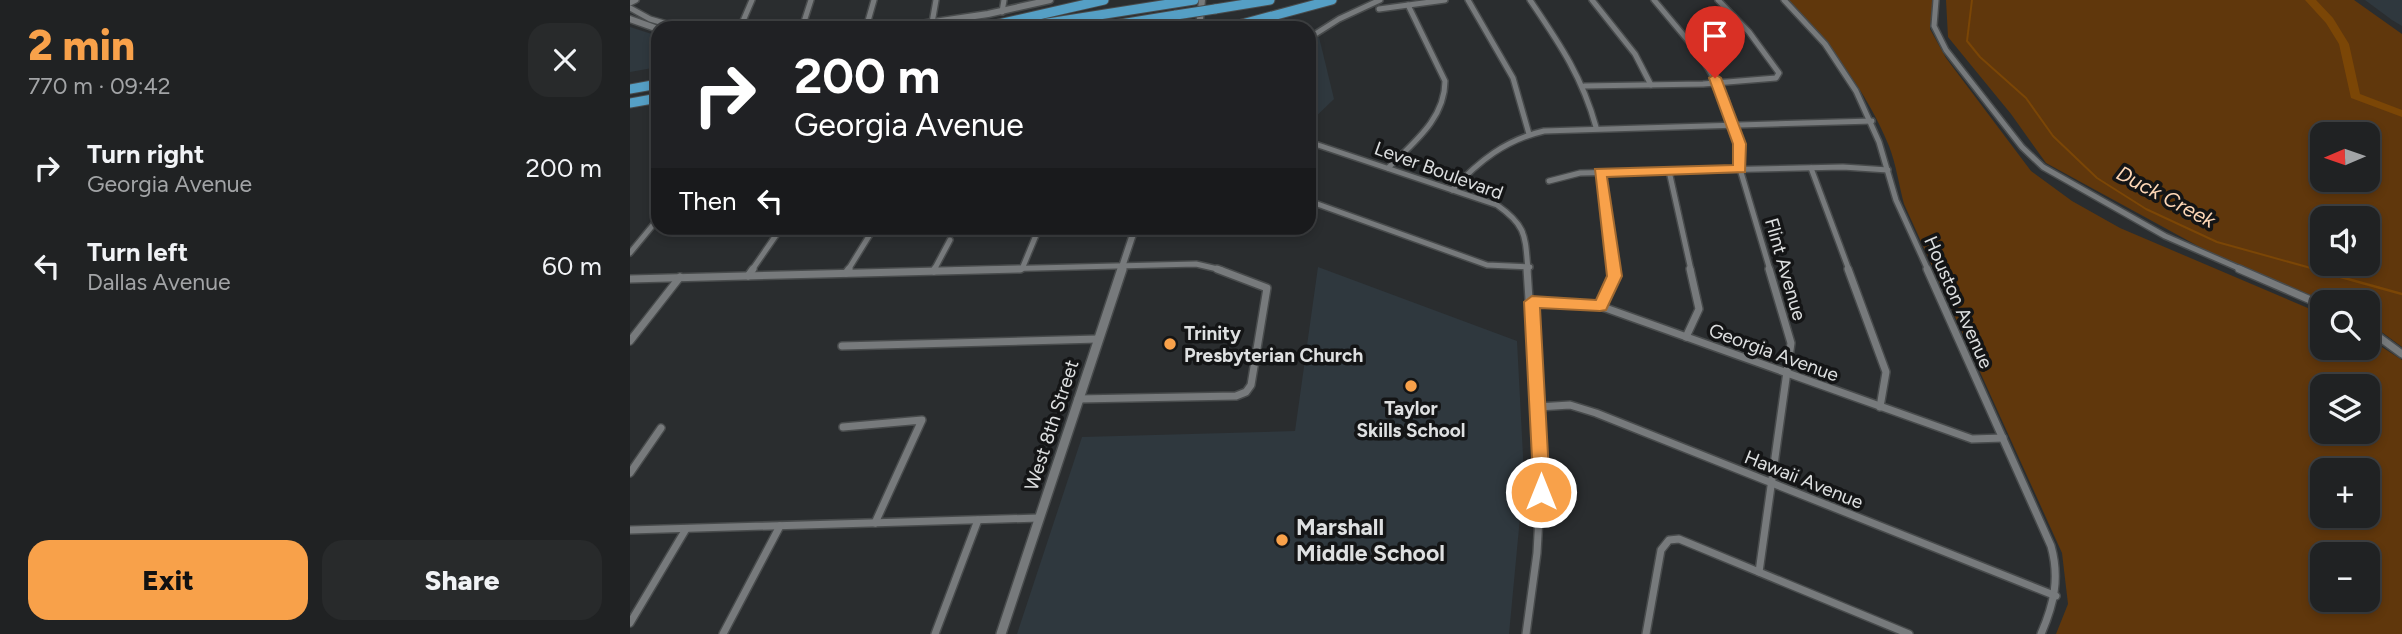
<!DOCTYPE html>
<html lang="en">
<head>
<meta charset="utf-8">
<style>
  :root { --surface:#202223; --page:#282a2b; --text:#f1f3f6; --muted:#a2a4a6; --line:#3d3f41; --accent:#f8a14a }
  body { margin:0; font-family:Figtree,sans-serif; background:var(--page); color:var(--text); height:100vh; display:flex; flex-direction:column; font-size:26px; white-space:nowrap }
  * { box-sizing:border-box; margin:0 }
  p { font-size:23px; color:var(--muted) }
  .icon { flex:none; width:38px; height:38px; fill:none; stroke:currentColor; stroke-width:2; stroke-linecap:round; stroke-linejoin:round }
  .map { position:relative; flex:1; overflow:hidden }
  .drawer { display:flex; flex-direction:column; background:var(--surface); width:630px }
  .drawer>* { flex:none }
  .banner { position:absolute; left:21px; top:21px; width:665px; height:214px; border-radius:21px; box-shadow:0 4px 10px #0003,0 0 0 2px var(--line); background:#202124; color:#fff; overflow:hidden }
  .needle { width:46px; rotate:268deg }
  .fabs { position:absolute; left:1680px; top:122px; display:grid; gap:14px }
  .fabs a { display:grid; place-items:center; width:70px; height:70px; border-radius:14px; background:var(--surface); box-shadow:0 4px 10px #0003,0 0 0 2px var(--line); font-size:35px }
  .pin { position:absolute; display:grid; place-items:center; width:60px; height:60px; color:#fff; margin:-72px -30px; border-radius:50% 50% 50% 0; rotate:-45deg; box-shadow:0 0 7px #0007 }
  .pin .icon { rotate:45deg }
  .me { position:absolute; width:77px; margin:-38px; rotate:0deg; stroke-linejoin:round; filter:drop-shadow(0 0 5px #0008) }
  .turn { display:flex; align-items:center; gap:24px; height:147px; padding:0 28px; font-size:32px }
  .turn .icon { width:91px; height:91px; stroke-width:2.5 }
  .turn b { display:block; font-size:49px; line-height:60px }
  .then { display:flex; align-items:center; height:66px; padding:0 28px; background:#0003; gap:14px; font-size:26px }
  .round { display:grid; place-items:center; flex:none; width:74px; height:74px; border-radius:21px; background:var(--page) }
  .summary { display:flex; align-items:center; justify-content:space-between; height:119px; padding:0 28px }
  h1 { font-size:42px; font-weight:800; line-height:52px; color:var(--accent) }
  .primary-button { display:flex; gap:14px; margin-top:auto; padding:14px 28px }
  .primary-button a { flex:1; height:80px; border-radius:21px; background:var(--accent); color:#111; font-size:28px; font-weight:800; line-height:80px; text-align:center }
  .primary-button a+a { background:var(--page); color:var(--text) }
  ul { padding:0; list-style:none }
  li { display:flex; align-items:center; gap:21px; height:98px; padding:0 28px }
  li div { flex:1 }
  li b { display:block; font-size:26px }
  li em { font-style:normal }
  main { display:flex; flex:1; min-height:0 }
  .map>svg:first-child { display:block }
  .built { fill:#2f383e }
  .green { fill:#60370c; fill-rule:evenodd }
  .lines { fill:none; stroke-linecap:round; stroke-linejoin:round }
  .stream-far1 { stroke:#7b4606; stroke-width:2 }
  .stream { stroke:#7b4606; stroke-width:2.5 }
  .river { fill:#7b4606; fill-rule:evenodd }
  .minor-far1-casing { stroke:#484b4c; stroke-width:8 }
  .minor-casing { stroke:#484b4c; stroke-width:10 }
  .tertiary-far1-casing { stroke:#484b4c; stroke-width:9 }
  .tertiary-casing { stroke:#484b4c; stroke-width:12 }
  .motorway-casing { stroke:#484b4c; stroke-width:11 }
  .minor-far1 { stroke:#777a7c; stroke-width:5 }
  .minor { stroke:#777a7c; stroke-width:7 }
  .tertiary-far1 { stroke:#777a7c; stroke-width:6 }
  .tertiary { stroke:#777a7c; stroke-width:9 }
  .motorway { stroke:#559fc5; stroke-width:9 }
  .motorway-bridge-casing { stroke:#484b4c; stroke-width:11; stroke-linecap:butt }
  .motorway-bridge { stroke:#559fc5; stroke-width:9 }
  .route { fill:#f8a14a; stroke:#a16930; stroke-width:2 }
  .poi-dot { fill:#f8a14a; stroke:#141516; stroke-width:2.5 }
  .labels { text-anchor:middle; stroke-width:7; stroke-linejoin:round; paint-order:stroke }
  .street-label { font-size:19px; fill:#dee0e1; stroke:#141516 }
  .poi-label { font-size:19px; font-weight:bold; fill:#dee0e1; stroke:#141516; text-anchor:start }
  .water-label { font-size:21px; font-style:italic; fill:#fed7b6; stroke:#141516 }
  .near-poi-label { font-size:23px; font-weight:bold; fill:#dee0e1; stroke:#141516; text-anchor:start }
</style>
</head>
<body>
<main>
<section class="drawer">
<div class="summary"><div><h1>2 min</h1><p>770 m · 09:42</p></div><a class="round"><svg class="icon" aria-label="close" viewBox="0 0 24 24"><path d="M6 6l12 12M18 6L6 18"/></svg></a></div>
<ul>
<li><svg class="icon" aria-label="right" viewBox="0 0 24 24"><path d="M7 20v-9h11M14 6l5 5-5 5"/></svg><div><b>Turn right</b><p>Georgia Avenue</p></div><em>200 m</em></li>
<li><svg class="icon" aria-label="left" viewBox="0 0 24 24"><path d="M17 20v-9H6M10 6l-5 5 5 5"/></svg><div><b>Turn left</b><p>Dallas Avenue</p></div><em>60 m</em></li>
</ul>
<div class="primary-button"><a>Exit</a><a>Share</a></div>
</section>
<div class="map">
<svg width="1772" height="634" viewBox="0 0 1772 634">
  <rect width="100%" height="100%" fill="#2a2d2f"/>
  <!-- built -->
  <g class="built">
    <polygon points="1735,0 1772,0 1772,26 1762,20"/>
    <polygon points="0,27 28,36 28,67 0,72"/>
    <polygon points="689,37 704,99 679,123 679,43"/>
    <polygon points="688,267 887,341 894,475 879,634 387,634 452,437 665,431"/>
  </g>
  <!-- green -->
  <g class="green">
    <path d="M1156,0H1303L1300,29L1316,58L1401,171L1442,201L1490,228L1692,314V348H1738V338L1772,360V634H1426L1438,604L1432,553L1274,204C1269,185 1266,164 1259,146C1236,90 1199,42 1156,0ZM1692,387H1738V432H1692ZM1692,471H1738V516H1692ZM1692,555H1738V600H1692Z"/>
    <path d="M1316,0H1724L1772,34V347L1738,322V303H1697L1577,251L1416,163L1381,114L1318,37ZM1692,135H1738V180H1692ZM1692,219H1738V264H1692Z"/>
  </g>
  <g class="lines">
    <!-- stream-far1 -->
    <polyline class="stream-far1" points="1342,0 1337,41 1350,57 1396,98 1423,136 1467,178 1516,209 1587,242 1688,270"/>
    <!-- stream -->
    <polyline class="stream" points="1682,269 1772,294"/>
    <!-- river -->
    <polygon class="river" points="1675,0 1686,0 1703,18 1719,44 1730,94 1772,110 1772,117 1721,98 1709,44 1696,23"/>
    <defs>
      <g id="minor-far1">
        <polyline points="838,0 883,78 899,134"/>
        <path d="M900,0C929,43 952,76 966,127"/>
        <polyline points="962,0 1005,54 1021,85"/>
        <polyline points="1024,0 1071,56 1096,99 1109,145 1110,169 1140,270"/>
        <polyline points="1154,0 1195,44 1226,91 1249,142 1266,200 1298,270"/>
        <polyline points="1306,0 1304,26 1316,50 1392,147 1413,167 1535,236 1613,270"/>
        <polyline points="0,3 6,0"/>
        <polyline points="0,8 20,19 51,28"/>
        <polyline points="749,9 815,0"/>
        <polyline points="372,12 374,0"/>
        <polyline points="302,23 306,0"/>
        <polyline points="110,28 122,0"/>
        <polyline points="172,28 181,0"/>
        <polyline points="236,28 244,0"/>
        <polyline points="679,38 709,19 750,0"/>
        <polyline points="954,86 1073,84 1146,78 1149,73 1119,32 1088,0"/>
        <path d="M679,142L867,205C897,226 895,236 898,270"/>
        <path d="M758,168C783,143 815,119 815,81L778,5"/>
        <polyline points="1181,168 1219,270"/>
        <polyline points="1039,171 1061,270"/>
        <polyline points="970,172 983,270"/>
        <polyline points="919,181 950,173 1213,167 1258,170"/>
        <path d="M822,190C849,161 875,140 914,131L1242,121"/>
        <polyline points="679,201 857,265 900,267"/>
        <polyline points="0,253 28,219"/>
        <polyline points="392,269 409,228"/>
        <polyline points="122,270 151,228"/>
        <polyline points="218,270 244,228"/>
        <polyline points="304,270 320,240"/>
        <polyline points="324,270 566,264 592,270"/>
      </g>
      <g id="minor">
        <polyline points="1218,269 1256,372 1250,407"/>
        <path d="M1297,269L1421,546C1430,578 1424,604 1411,634"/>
        <polyline points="1609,269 1692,305"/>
        <polyline points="304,271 305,269"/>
        <polyline points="216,273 219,269"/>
        <polyline points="118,276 123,269"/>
        <polyline points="0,279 390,269"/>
        <polyline points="902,302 967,305 1342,439 1373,438"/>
        <polyline points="970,306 984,276 983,269"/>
        <polyline points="1738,329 1772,354"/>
        <polyline points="1056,337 1069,309 1060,269"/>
        <polyline points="0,341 50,277"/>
        <polyline points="212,346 468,339"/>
        <polyline points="448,399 606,396 616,392 621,385 637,288 587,269"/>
        <polyline points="908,407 940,405 966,413 1426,596"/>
        <polyline points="213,427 292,420 245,523"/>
        <polyline points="0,473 31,428"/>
        <polyline points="0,530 409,518"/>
        <polyline points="1129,572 1161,343 1139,269"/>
        <polyline points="0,623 56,529"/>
        <polyline points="93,634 150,526"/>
        <polyline points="305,634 348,520"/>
        <polyline points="896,634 907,553 911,481 897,269"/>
        <polyline points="1016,634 1031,550 1039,540 1049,539 1279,634"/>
      </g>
      <g id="tertiary-far1">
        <polyline points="0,19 28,29"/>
        <polyline points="264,28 358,14 420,0"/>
        <polyline points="569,28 572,0"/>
        <polyline points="491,270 505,228"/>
      </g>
      <polyline id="tertiary" points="371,634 492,269"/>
      <g id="motorway">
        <polyline points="585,9 640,0"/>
        <polyline points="351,28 474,0"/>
        <polyline points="386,28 564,0"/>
        <polyline points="466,28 546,15"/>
        <polyline points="597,28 702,0"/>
        <polyline points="0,89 28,84"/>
        <polyline points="0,103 28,98"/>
      </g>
    </defs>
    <!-- minor-far1 casing -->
    <use href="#minor-far1" class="minor-far1-casing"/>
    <!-- minor casing -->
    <use href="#minor" class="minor-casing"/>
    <!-- tertiary-far1 casing -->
    <use href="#tertiary-far1" class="tertiary-far1-casing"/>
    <!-- tertiary casing -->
    <use href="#tertiary" class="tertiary-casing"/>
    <!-- motorway casing -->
    <use href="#motorway" class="motorway-casing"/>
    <!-- minor-far1 -->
    <use href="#minor-far1" class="minor-far1"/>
    <!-- minor -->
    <use href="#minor" class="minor"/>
    <!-- tertiary-far1 -->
    <use href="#tertiary-far1" class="tertiary-far1"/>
    <!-- tertiary -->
    <use href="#tertiary" class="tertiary"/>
    <!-- motorway -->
    <use href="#motorway" class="motorway"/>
    <defs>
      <polyline id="motorway-bridge" points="546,15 585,9"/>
    </defs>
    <!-- motorway-bridge casing -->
    <use href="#motorway-bridge" class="motorway-bridge-casing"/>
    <!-- motorway-bridge -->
    <use href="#motorway-bridge" class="motorway-bridge"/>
  </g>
  <!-- route -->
  <polygon class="route" points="1085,74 1091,78 1116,144 1115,172 977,177 992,276 976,310 970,311 910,308 920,492 917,497 904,497 894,302 902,296 966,300 977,276 965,169 1103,165 1103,144 1079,78"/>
  <!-- markers -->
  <g class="poi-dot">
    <circle cx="540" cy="344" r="7"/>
    <circle cx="781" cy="386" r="7"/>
    <circle cx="652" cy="540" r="7"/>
  </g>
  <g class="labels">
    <!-- street labels -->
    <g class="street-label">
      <text transform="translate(809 170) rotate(20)" y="7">Lever Boulevard</text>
      <text transform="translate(1156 269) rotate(74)" y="7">Flint Avenue</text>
      <text transform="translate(1329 302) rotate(66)" y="7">Houston Avenue</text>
      <text transform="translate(1144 352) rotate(20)" y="7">Georgia Avenue</text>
      <text transform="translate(421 425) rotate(-72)" y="7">West 8th Street</text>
      <text transform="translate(1174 479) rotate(22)" y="7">Hawaii Avenue</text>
    </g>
    <!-- poi labels -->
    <g class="poi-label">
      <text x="554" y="340">Trinity<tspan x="554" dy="22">Presbyterian Church</tspan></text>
      <text x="781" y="415" text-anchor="middle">Taylor<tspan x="781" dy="22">Skills School</tspan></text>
    </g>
    <!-- water labels -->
    <g class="water-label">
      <text transform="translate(1536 197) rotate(28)" y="7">Duck Creek</text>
    </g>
    <!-- near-poi labels -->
    <g class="near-poi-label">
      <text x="666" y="535">Marshall<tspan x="666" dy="26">Middle School</tspan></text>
    </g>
  </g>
</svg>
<div class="fabs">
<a><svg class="needle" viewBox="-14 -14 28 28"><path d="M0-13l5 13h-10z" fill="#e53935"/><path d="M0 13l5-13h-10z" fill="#a2a4a6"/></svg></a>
<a><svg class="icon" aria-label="sound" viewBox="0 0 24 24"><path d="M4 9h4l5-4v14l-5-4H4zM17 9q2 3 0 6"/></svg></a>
<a><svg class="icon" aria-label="search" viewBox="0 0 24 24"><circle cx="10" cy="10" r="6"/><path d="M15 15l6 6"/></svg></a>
<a><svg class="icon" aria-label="layers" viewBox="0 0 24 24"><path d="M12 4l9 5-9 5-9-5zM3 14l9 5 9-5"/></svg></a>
<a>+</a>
<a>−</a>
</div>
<div class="pin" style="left:1085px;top:78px;background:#d93025"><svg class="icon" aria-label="arrive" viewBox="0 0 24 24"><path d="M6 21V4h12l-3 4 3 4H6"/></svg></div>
<svg class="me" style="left:911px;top:492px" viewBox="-20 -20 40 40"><circle r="17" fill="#f8a14a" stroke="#fff" stroke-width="3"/><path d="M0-11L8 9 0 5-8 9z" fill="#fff"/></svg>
<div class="banner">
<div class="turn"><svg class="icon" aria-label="right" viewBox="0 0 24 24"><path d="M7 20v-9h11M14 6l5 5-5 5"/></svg><div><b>200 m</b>Georgia Avenue</div></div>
<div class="then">Then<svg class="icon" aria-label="left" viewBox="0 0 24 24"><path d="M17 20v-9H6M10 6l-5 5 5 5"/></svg></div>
</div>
</div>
</main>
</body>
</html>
